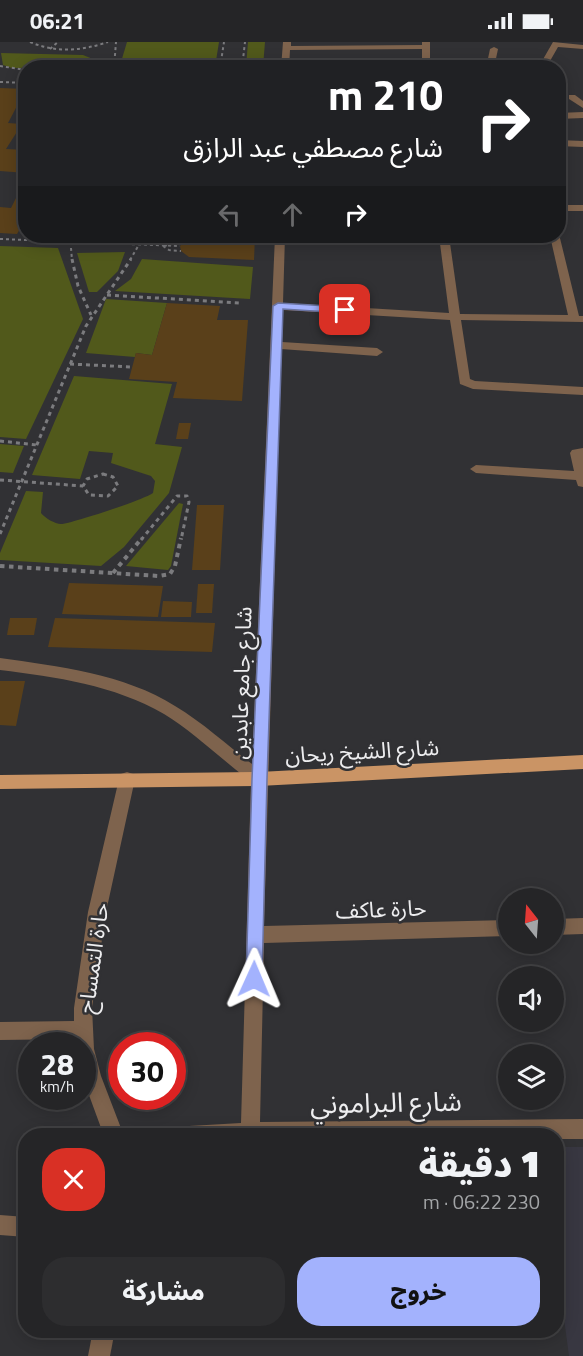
<!DOCTYPE html>
<html lang="ar">
<head>
<meta charset="utf-8">
<style>
  :root { --surface:#252527; --page:#2d2d2f; --text:#f1f3f6; --muted:#a3a5a7; --line:#424244; --accent:#a3b2fd }
  body { margin:0; font-family:"Titillium Web","Noto Sans Arabic",sans-serif; background:var(--page); color:var(--text); direction:rtl; height:100vh; display:flex; flex-direction:column; font-size:22px; white-space:nowrap }
  * { box-sizing:border-box; margin:0 }
  p { font-size:20px; color:var(--muted) }
  .icon { flex:none; width:33px; height:33px; fill:none; stroke:currentColor; stroke-width:2; stroke-linecap:round; stroke-linejoin:round }
  .map { position:relative; flex:1; overflow:hidden; direction:ltr }
  .panel { position:absolute; left:18px; top:1086px; width:546px; height:210px; display:flex; flex-direction:column; background:var(--surface); border-radius:24px; box-shadow:0 3px 15px #0003,0 0 0 2px var(--line); direction:rtl }
  .panel>* { flex:none }
  .banner { position:absolute; left:18px; top:18px; width:548px; height:183px; border-radius:24px; box-shadow:0 3px 15px #0003,0 0 0 2px var(--line); direction:rtl; background:#202124; color:#fff; overflow:hidden }
  .needle { width:39px; rotate:343deg }
  .buttons { position:absolute; left:498px; top:846px; display:grid; gap:12px }
  .buttons a { display:grid; place-items:center; width:66px; height:66px; border-radius:50%; background:var(--surface); box-shadow:0 3px 15px #0003,0 0 0 2px var(--line); font-size:30px }
  .speed { position:absolute; left:18px; top:990px; display:flex; gap:12px; font-size:30px; font-weight:700; text-align:center }
  .speed>* { display:grid; place-content:center; width:78px; height:78px; border-radius:50%; background:var(--surface); box-shadow:0 3px 15px #0003,0 0 0 2px var(--line); line-height:1 }
  .speed small { font-size:15px; font-weight:400 }
  .speed .limit { border:9px solid #d22; background:#fff; color:#111 }
  .pin { position:absolute; display:grid; place-items:center; width:51px; height:51px; color:#fff; margin:-26px; border-radius:12px; box-shadow:0 3px 9px #0006 }
  .me { position:absolute; width:66px; margin:-33px; rotate:1deg; stroke-linejoin:round; filter:drop-shadow(0 0 4px #0008) }
  .turn { display:flex; align-items:center; gap:21px; height:126px; padding:0 24px; font-size:27px }
  .turn .icon { width:78px; height:78px; stroke-width:2.5 }
  .turn b { display:block; font-size:42px; line-height:51px }
  .lanes { display:flex; align-items:center; height:57px; padding:0 24px; background:#0003; justify-content:center; gap:30px; direction:ltr }
  .lanes .off { opacity:.35 }
  .round { display:grid; place-items:center; flex:none; width:63px; height:63px; border-radius:24px; background:var(--page) }
  .summary { display:flex; align-items:center; justify-content:space-between; height:102px; padding:0 24px }
  h1 { font-size:36px; font-weight:800; line-height:45px }
  .action { display:flex; gap:12px; margin-top:auto; padding:12px 24px }
  .action a { flex:1; height:69px; border-radius:24px; background:var(--accent); color:#111; font-size:24px; font-weight:800; line-height:69px; text-align:center }
  .action a+a { background:var(--page); color:var(--text) }
  .status { display:flex; justify-content:space-between; align-items:center; height:42px; padding:0 30px; background:var(--surface); direction:ltr }
  .status svg { height:16px; fill:currentColor }
  .map>svg:first-child { display:block }
  .built { fill:#383741 }
  .green { fill:#51591b }
  .building { fill:#5a401a }
  .lines { fill:none; stroke-linecap:round; stroke-linejoin:round }
  .path-far2 { stroke:#7b7b7e; stroke-width:2; stroke-dasharray:3 3; stroke-linecap:butt }
  .path-far1 { stroke:#7b7b7e; stroke-width:3; stroke-dasharray:4 4; stroke-linecap:butt }
  .path { stroke:#7b7b7e; stroke-width:4; stroke-dasharray:4.5 4.5; stroke-linecap:butt }
  .minor { fill:#7e634d; fill-rule:evenodd }
  .major { fill:#ca9465; fill-rule:evenodd }
  .route { fill:#a3b2fd; stroke:#6a74a4; stroke-width:1.5 }
  .labels { text-anchor:middle; stroke-width:5; stroke-linejoin:round; paint-order:stroke }
  .street-label { font-size:22px; fill:#ededef; stroke:#313134 }
  .near-street-label { font-size:27px; fill:#ededef; stroke:#313134 }
</style>
</head>
<body>
<div class="status"><b>06:21</b><svg viewBox="0 0 49 12"><path d="M0 12V9h3v3zM5 12V6h3v6zM10 12V3h3v9zM15 12V0h3v12zM26 1h20v11H26zM47 4h2v5h-2z"/></svg></div>
<div class="map">
<svg width="583" height="1314" viewBox="0 0 583 1314">
  <rect width="100%" height="100%" fill="#313134"/>
  <!-- built -->
  <polygon class="built" points="557,1105 583,1105 583,1314 569,1314 557,1224"/>
  <!-- green -->
  <g class="green">
    <polygon points="127,0 219,0 215,25 123,25 121,20"/>
    <polygon points="248,0 265,0 263,25 246,25"/>
    <polygon points="1,11 83,13 93,17 100,25 12,26 3,23"/>
    <polygon points="0,204 58,206 83,277 26,397 0,395"/>
    <polygon points="125,210 118,229 97,250 89,250 77,211"/>
    <polygon points="142,217 253,225 250,257 115,249 131,237"/>
    <polygon points="106,257 167,261 152,313 136,311 135,315 86,311"/>
    <path d="M74,334L172,342L155,402L182,405L169,451L124,505L101,524L0,518V511L26,449L43,450L41,471C45,476 55,482 61,482C70,482 146,457 153,451L155,439L151,434L111,421L113,411L89,409L80,437L32,433Z"/>
    <polygon points="0,402 24,404 13,431 0,430"/>
    <polygon points="179,461 183,462 171,524 168,528 126,524"/>
  </g>
  <!-- building -->
  <g class="building">
    <polygon points="0,46 26,47 8,81 22,82 6,107 26,108 26,131 0,129"/>
    <polygon points="26,136 22,150 26,150 26,176 17,192 0,191 0,165 11,166"/>
    <polygon points="190,194 255,194 254,218 189,215 181,209 180,204"/>
    <polygon points="167,261 220,264 217,278 248,278 242,359 173,356 177,340 129,337 136,311 152,313"/>
    <polygon points="179,381 191,381 188,397 176,397"/>
    <polygon points="197,463 224,463 220,528 192,528"/>
    <polygon points="69,541 163,544 158,575 62,572"/>
    <polygon points="198,542 214,542 212,571 196,571"/>
    <polygon points="163,559 192,560 191,575 161,575"/>
    <polygon points="10,576 37,576 34,593 7,593"/>
    <polygon points="55,576 215,581 212,610 48,605"/>
    <polygon points="0,639 25,639 16,684 0,683"/>
  </g>
  <g class="lines">
    <!-- path-far2 -->
    <g class="path-far2">
      <path d="M30,0C56,11 81,9 108,0"/>
      <polyline points="50,7 58,0"/>
      <polyline points="0,24 26,28"/>
      <polyline points="114,26 116,0"/>
      <polyline points="220,26 224,0"/>
      <polyline points="242,26 245,0"/>
      <polyline points="0,40 26,41"/>
      <polyline points="70,194 72,218"/>
      <polyline points="0,197 180,204"/>
      <polyline points="163,204 169,208 181,209"/>
      <polyline points="164,204 184,199"/>
      <polyline points="130,218 144,194"/>
    </g>
    <!-- path-far1 -->
    <g class="path-far1">
      <polyline points="72,217 78,244 91,273"/>
      <polyline points="107,253 240,261"/>
      <polyline points="70,322 132,325"/>
      <polyline points="0,399 37,403"/>
      <polygon points="103,432 113,435 118,444 108,454 89,453 83,444 87,437"/>
      <polyline points="0,438 83,444"/>
      <polyline points="0,492 86,284 131,217"/>
      <polyline points="141,498 177,454 187,454 189,460 181,498"/>
    </g>
    <!-- path -->
    <g class="path">
      <polyline points="0,524 159,534 170,532 175,524 181,496"/>
      <polyline points="113,531 142,496"/>
    </g>
    <!-- minor -->
    <g class="minor">
      <polygon points="283,0 291,0 291,4 422,3 422,0 430,0 430,26 422,26 422,7 290,8 289,26 281,26"/>
      <polygon points="553,0 583,3 583,7 558,5 546,26 538,26"/>
      <polygon points="494,5 498,7 494,26 486,26 490,7"/>
      <polygon points="315,21 318,22 319,26 311,26"/>
      <polygon points="363,21 366,22 367,26 359,26"/>
      <polygon points="569,53 575,53 583,59 583,66 569,57"/>
      <polygon points="583,70 583,76 558,77 558,71"/>
      <polygon points="558,98 583,99 583,105 558,104"/>
      <rect x="558" y="163" width="25" height="6"/>
      <path d="M559,192L579,274H583V280L461,278L470,337L475,339L583,345V353L473,347L460,342L450,278L283,268L282,300L377,306L383,310L377,314L281,307L264,884L508,878V894L264,901L260,1080L583,1077V1097H556V1094H179L182,1087L189,1084L241,1081L251,740C224,719 192,689 164,672C114,643 56,635 0,628V616C57,624 125,632 175,664C202,680 227,703 252,722L275,194H285L283,261L449,271L439,194H449L460,272L568,273L550,194Z"/>
      <polygon points="583,406 583,445 578,444 576,438 476,431 470,427 476,423 574,429 570,411 572,408"/>
      <polygon points="127,730 133,732 135,737 106,870 92,966 94,1007 101,1034 124,1094 104,1094 82,1034 82,1004 76,1004 75,997 0,998 0,980 74,979 74,966 88,870 119,737 121,732"/>
      <polygon points="583,876 583,892 554,893 554,877"/>
      <polygon points="0,1173 26,1175 26,1195 0,1193"/>
      <polygon points="93,1288 115,1288 110,1314 88,1314"/>
    </g>
    <!-- major -->
    <polygon class="major" points="583,713 583,727 259,744 0,747 0,733 259,730"/>
  </g>
  <!-- route -->
  <polygon class="route" points="278,261 345,265 350,268 345,271 283,267 267,737 262,937 260,943 254,945 248,943 246,937 252,737 273,264"/>
  <g class="labels">
    <!-- street labels -->
    <g class="street-label">
      <text transform="translate(241 641) rotate(-88)" y="8">شارع جامع عابدين</text>
      <text transform="translate(362 709) rotate(-3)" y="8">شارع الشيخ ريحان</text>
      <text transform="translate(381 867) rotate(-2)" y="8">حارة عاكف</text>
      <text transform="translate(93 916) rotate(-82)" y="8">حارة التمساح</text>
    </g>
    <!-- near-street labels -->
    <g class="near-street-label">
      <text transform="translate(386 1061) rotate(-1)" y="9">شارع البراموني</text>
    </g>
  </g>
</svg>
<div class="buttons">
<a><svg class="needle" viewBox="-14 -14 28 28"><path d="M0-13l5 13h-10z" fill="#e53935"/><path d="M0 13l5-13h-10z" fill="#a3a5a7"/></svg></a>
<a><svg class="icon" aria-label="sound" viewBox="0 0 24 24"><path d="M4 9h4l5-4v14l-5-4H4zM17 9q2 3 0 6"/></svg></a>
<a><svg class="icon" aria-label="layers" viewBox="0 0 24 24"><path d="M12 4l9 5-9 5-9-5zM3 14l9 5 9-5"/></svg></a>
</div>
<div class="speed"><div>28<small>km/h</small></div><div class="limit">30</div></div>
<div class="pin" style="left:345px;top:268px;background:#d93025"><svg class="icon" aria-label="arrive" viewBox="0 0 24 24"><path d="M6 21V4h12l-3 4 3 4H6"/></svg></div>
<svg class="me" style="left:254px;top:937px" viewBox="-20 -20 40 40"><path d="M0-17L14 15 0 8-14 15z" fill="#a3b2fd" stroke="#fff" stroke-width="4"/></svg>
<div class="banner">
<div class="turn"><svg class="icon" aria-label="right" viewBox="0 0 24 24"><path d="M7 20v-9h11M14 6l5 5-5 5"/></svg><div><b>210 m</b>شارع مصطفي عبد الرازق</div></div>
<div class="lanes"><svg class="icon off" aria-label="left" viewBox="0 0 24 24"><path d="M17 20v-9H6M10 6l-5 5 5 5"/></svg><svg class="icon off" aria-label="ahead" viewBox="0 0 24 24"><path d="M12 20V5M6 11l6-6 6 6"/></svg><svg class="icon" aria-label="right" viewBox="0 0 24 24"><path d="M7 20v-9h11M14 6l5 5-5 5"/></svg></div>
</div>
<section class="panel">
<div class="summary"><div><h1>1 دقيقة</h1><p>230 m · 06:22</p></div><a class="round" style="background:#d93025;color:#fff"><svg class="icon" aria-label="close" viewBox="0 0 24 24"><path d="M6 6l12 12M18 6L6 18"/></svg></a></div>
<div class="action"><a>خروج</a><a>مشاركة</a></div>
</section>
</div>
</body>
</html>
